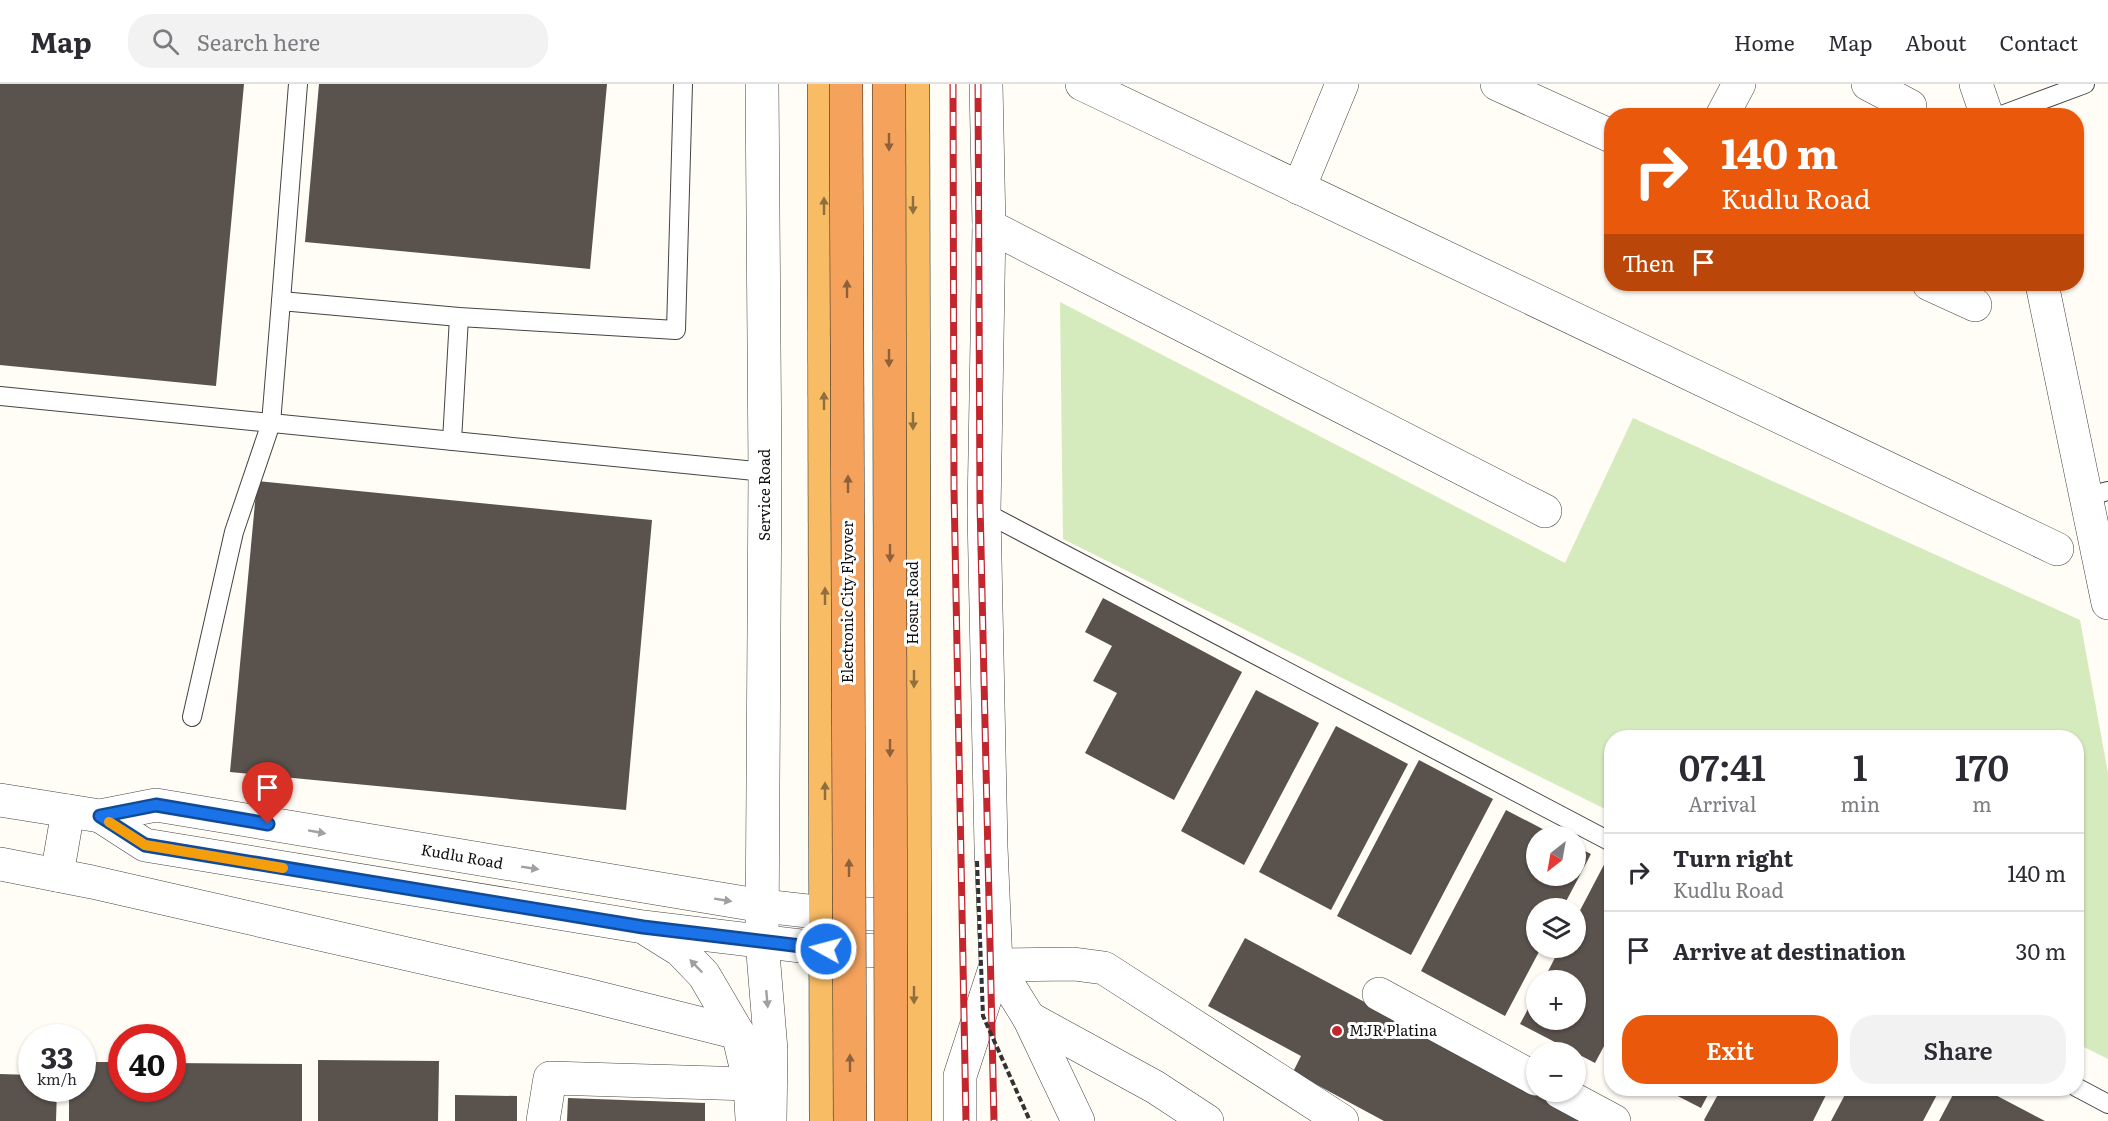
<!DOCTYPE html>
<html lang="en">
<head>
<meta charset="utf-8">
<style>
  :root { --surface:#fff; --page:#f2f2f3; --text:#2b2b33; --muted:#7c7c81; --line:#e1e1e2; --accent:#ea580c }
  body { margin:0; font-family:Literata,serif; background:var(--page); color:var(--text); height:100vh; display:flex; flex-direction:column; font-size:22px; white-space:nowrap }
  * { box-sizing:border-box; margin:0 }
  p { font-size:20px; color:var(--muted) }
  .icon { flex:none; width:33px; height:33px; fill:none; stroke:currentColor; stroke-width:2; stroke-linecap:round; stroke-linejoin:round }
  .map { position:relative; flex:1; overflow:hidden }
  .side { position:absolute; left:1604px; top:646px; width:480px; height:366px; display:flex; flex-direction:column; background:var(--surface); border-radius:24px; box-shadow:0 2px 4px #0004 }
  .side>* { flex:none }
  .banner { position:absolute; left:1604px; top:24px; width:480px; height:183px; border-radius:24px; box-shadow:0 2px 4px #0004; background:#ea580c; color:#fff; overflow:hidden }
  .needle { width:39px; rotate:211deg }
  .tools { position:absolute; left:1526px; top:742px; display:grid; gap:12px }
  .tools a { display:grid; place-items:center; width:60px; height:60px; border-radius:50%; background:var(--surface); box-shadow:0 2px 4px #0004; font-size:30px }
  .speed { position:absolute; left:18px; top:940px; display:flex; gap:12px; font-size:30px; font-weight:700; text-align:center }
  .speed>* { display:grid; place-content:center; width:78px; height:78px; border-radius:50%; background:var(--surface); box-shadow:0 2px 4px #0004; line-height:1 }
  .speed small { font-size:15px; font-weight:400 }
  .speed .limit { border:9px solid #d22; background:#fff; color:#111 }
  .pin { position:absolute; display:grid; place-items:center; width:51px; height:51px; color:#fff; margin:-62px -26px; border-radius:50% 50% 50% 0; rotate:-45deg; box-shadow:0 0 6px #0007 }
  .pin .icon { rotate:45deg }
  .me { position:absolute; width:66px; margin:-33px; rotate:277deg; stroke-linejoin:round; filter:drop-shadow(0 0 4px #0008) }
  .turn { display:flex; align-items:center; gap:21px; height:126px; padding:0 18px; font-size:27px }
  .turn .icon { width:78px; height:78px; stroke-width:2.5 }
  .turn b { display:block; font-size:42px; line-height:51px }
  .then { display:flex; align-items:center; height:57px; padding:0 18px; background:#0003; gap:12px; font-size:22px }
  .eta { display:flex; justify-content:space-evenly; align-items:center; height:102px; text-align:center }
  .eta b { font-size:36px; font-weight:600; line-height:42px }
  .cta { display:flex; gap:12px; margin-top:auto; padding:12px 18px }
  .cta a { flex:1; height:69px; border-radius:24px; background:var(--accent); color:#fff; font-size:24px; font-weight:600; line-height:69px; text-align:center }
  .cta a+a { background:var(--page); color:var(--text) }
  ul { padding:0; list-style:none }
  li { display:flex; align-items:center; gap:18px; height:78px; padding:0 18px; border-top:2px solid var(--line) }
  li div { flex:1 }
  li b { display:block; font-size:22px }
  li em { font-style:normal }
  header { display:flex; align-items:center; gap:36px; box-sizing:border-box; height:84px; padding:0 30px; background:var(--surface); border-bottom:2px solid var(--line) }
  header strong { font-size:28px }
  nav { display:flex; gap:33px; margin-inline-start:auto; font-size:21px }
  .search { width:420px; height:54px; background:var(--page); display:flex; align-items:center; gap:15px; box-sizing:border-box; padding:0 21px; border-radius:24px; color:var(--muted); font-size:22px }
  .map>svg:first-child { display:block }
  .green { fill:#d5ebbd }
  .building { fill:#5a524d }
  .lines { fill:none; stroke-linecap:round; stroke-linejoin:round }
  .service-casing { stroke:#444; stroke-width:20 }
  .minor-casing { stroke:#444; stroke-width:34 }
  .tertiary-casing { stroke:#444; stroke-width:34 }
  .trunk-casing { stroke:#222; stroke-width:34 }
  .service { stroke:#fff; stroke-width:18 }
  .minor { stroke:#fff; stroke-width:33 }
  .tertiary { stroke:#fff; stroke-width:33 }
  .trunk { stroke:#f7bc64; stroke-width:33 }
  .rail-casing { stroke:#c4262e; stroke-width:7 }
  .rail { stroke:#fff; stroke-width:4.5; stroke-dasharray:14; stroke-linecap:butt }
  .motorway-bridge-casing { stroke:#222; stroke-width:34; stroke-linecap:butt }
  .path-bridge { stroke:#333; stroke-width:4; stroke-dasharray:6 3; stroke-linecap:butt }
  .motorway-bridge { stroke:#f5a25d; stroke-width:33 }
  .oneway { fill:#8e613b }
  .oneway2 { fill:#906f3f }
  .oneway3 { fill:#a0a0a0 }
  .route-casing { stroke:#114b97; stroke-width:15 }
  .route { stroke:#1a73e8; stroke-width:10 }
  .slow { stroke:#f59e0b; stroke-width:10 }
  .poi-dot { fill:#c4262e; stroke:#fff; stroke-width:2 }
  .labels { text-anchor:middle; stroke-width:6; stroke-linejoin:round; paint-order:stroke }
  .street-label { font-size:15px; fill:#111; stroke:#fff }
  .poi-label { font-size:15px; fill:#111; stroke:#fff; text-anchor:start }
</style>
</head>
<body>
<header>
<strong>Map</strong>
<div class="search"><svg class="icon" aria-label="search" viewBox="0 0 24 24"><circle cx="10" cy="10" r="6"/><path d="M15 15l6 6"/></svg>Search here</div>
<nav><a>Home</a><a>Map</a><a>About</a><a>Contact</a></nav>
</header>
<div class="map">
<svg width="2108" height="1037" viewBox="0 0 2108 1037">
  <rect width="100%" height="100%" fill="#fffdf5"/>
  <!-- green -->
  <polygon class="green" points="1060,218 1565,479 1633,334 2080,536 2108,689 2108,975 2076,959 2076,654 1611,654 1611,728 1063,455"/>
  <!-- building -->
  <g class="building">
    <polygon points="0,0 244,0 216,302 0,281"/>
    <polygon points="319,0 607,0 590,185 305,158"/>
    <polygon points="257,397 652,436 626,726 230,688"/>
    <polygon points="1103,514 1242,588 1174,716 1085,669 1117,609 1093,597 1112,562 1085,548"/>
    <polygon points="1256,606 1319,639 1244,781 1181,747"/>
    <polygon points="1336,642 1408,680 1331,826 1259,788"/>
    <polygon points="1419,676 1493,715 1411,871 1337,832"/>
    <polygon points="1506,726 1558,753 1536,753 1536,792 1575,792 1575,762 1591,770 1562,825 1536,825 1536,864 1541,864 1505,932 1421,887"/>
    <polygon points="1608,773 1611,775 1611,949 1595,979 1520,940 1536,910 1536,936 1575,936 1575,897 1543,897 1560,864 1575,864 1575,836"/>
    <polygon points="1245,854 1587,1037 1384,1037 1293,988 1301,972 1208,922"/>
    <polygon points="318,976 439,977 438,1037 318,1037"/>
    <polygon points="82,978 122,978 122,1005 172,1005 172,979 302,980 302,1037 69,1037 69,1005 82,1005"/>
    <polygon points="0,990 32,991 32,1005 57,1005 56,1037 0,1037"/>
    <polygon points="1664,1005 1711,1005 1701,1024"/>
    <polygon points="1721,1005 1829,1005 1813,1037 1705,1037 1704,1036"/>
    <polygon points="1848,1005 1940,1005 1923,1037 1831,1037"/>
    <polygon points="1956,1005 1984,1005 2045,1037 1939,1037"/>
    <polygon points="455,1011 517,1012 517,1037 455,1037"/>
    <polygon points="568,1014 705,1019 705,1037 567,1037"/>
  </g>
  <g class="lines">
    <defs>
      <g id="service">
        <polyline points="1999,32 2085,0"/>
        <polyline points="281,217 298,0"/>
        <polyline points="0,312 765,388"/>
        <polyline points="452,357 459,233"/>
        <polyline points="2086,413 2108,407"/>
        <polyline points="984,428 1611,758"/>
        <polyline points="192,633 234,448 271,339 281,217 459,233 676,246 683,0"/>
        <polyline points="2076,1003 2108,1020"/>
      </g>
      <g id="minor">
        <polyline points="1082,0 2057,465"/>
        <polyline points="1497,0 1611,52"/>
        <polyline points="1868,0 1910,22"/>
        <polyline points="1976,0 1987,32"/>
        <polyline points="1722,32 1739,0"/>
        <polyline points="1299,104 1342,0"/>
        <polyline points="989,142 1545,427"/>
        <polyline points="1929,200 1975,221"/>
        <polyline points="2042,200 2108,519"/>
        <polyline points="0,780 92,798 583,910 738,949"/>
        <polyline points="57,791 68,727"/>
        <polyline points="996,881 1074,880 1104,884 1342,1037"/>
        <polyline points="996,881 1029,934 1078,1037"/>
        <polyline points="1379,910 1536,995"/>
        <polyline points="1029,934 1155,1003 1207,1037"/>
        <polyline points="1560,1008 1614,1037"/>
        <polyline points="543,1037 550,994 750,1000"/>
      </g>
      <g id="tertiary">
        <polyline points="762,0 765,388 762,857 771,966 770,1037"/>
        <polyline points="0,716 100,732 156,721 763,822 825,829 914,831"/>
        <polyline points="100,732 145,761 643,843 826,865 914,868"/>
        <polyline points="648,846 680,866 704,891 738,949 750,1000 752,1035"/>
        <polyline points="960,1037 960,992 996,881 991,763 984,428 989,142 986,0"/>
      </g>
      <g id="trunk">
        <polyline points="824,0 826,1037"/>
        <polyline points="913,0 915,1037"/>
      </g>
    </defs>
    <!-- service casing -->
    <use href="#service" class="service-casing"/>
    <!-- minor casing -->
    <use href="#minor" class="minor-casing"/>
    <!-- tertiary casing -->
    <use href="#tertiary" class="tertiary-casing"/>
    <!-- trunk casing -->
    <use href="#trunk" class="trunk-casing"/>
    <!-- service -->
    <use href="#service" class="service"/>
    <!-- minor -->
    <use href="#minor" class="minor"/>
    <!-- tertiary -->
    <use href="#tertiary" class="tertiary"/>
    <!-- trunk -->
    <use href="#trunk" class="trunk"/>
    <defs>
      <g id="rail">
        <polyline points="953,0 954,405 966,1037"/>
        <polyline points="978,0 980,419 994,1037"/>
      </g>
    </defs>
    <!-- rail casing -->
    <use href="#rail" class="rail-casing"/>
    <!-- rail -->
    <use href="#rail" class="rail"/>
    <defs>
      <g id="motorway-bridge">
        <polyline points="846,0 850,1037"/>
        <polyline points="889,0 891,1037"/>
      </g>
    </defs>
    <!-- motorway-bridge casing -->
    <use href="#motorway-bridge" class="motorway-bridge-casing"/>
    <!-- path-bridge -->
    <polyline class="path-bridge" points="977,777 983,932 1030,1037"/>
    <!-- motorway-bridge -->
    <use href="#motorway-bridge" class="motorway-bridge"/>
  </g>
  <!-- one-way arrows -->
  <defs><path id="oneway-solid" d="M-6-.8H1V-3.2L6.5 0L1 3.2V.8H-6Z" transform="scale(1.5)"/></defs>
  <g class="oneway">
    <use href="#oneway-solid" transform="translate(889 58) rotate(90)"/>
    <use href="#oneway-solid" transform="translate(847 205) rotate(-90)"/>
    <use href="#oneway-solid" transform="translate(889 274) rotate(90)"/>
    <use href="#oneway-solid" transform="translate(848 400) rotate(-90)"/>
    <use href="#oneway-solid" transform="translate(890 469) rotate(90)"/>
    <use href="#oneway-solid" transform="translate(890 664) rotate(90)"/>
    <use href="#oneway-solid" transform="translate(849 784) rotate(-90)"/>
    <use href="#oneway-solid" transform="translate(850 979) rotate(-90)"/>
  </g>
  <g class="oneway2">
    <use href="#oneway-solid" transform="translate(913 121) rotate(90)"/>
    <use href="#oneway-solid" transform="translate(824 122) rotate(-90)"/>
    <use href="#oneway-solid" transform="translate(824 317) rotate(-90)"/>
    <use href="#oneway-solid" transform="translate(913 337) rotate(90)"/>
    <use href="#oneway-solid" transform="translate(825 512) rotate(-90)"/>
    <use href="#oneway-solid" transform="translate(914 595) rotate(90)"/>
    <use href="#oneway-solid" transform="translate(825 707) rotate(-90)"/>
    <use href="#oneway-solid" transform="translate(914 911) rotate(90)"/>
  </g>
  <g class="oneway3">
    <use href="#oneway-solid" transform="translate(317 748) rotate(10)"/>
    <use href="#oneway-solid" transform="translate(530 784) rotate(9)"/>
    <use href="#oneway-solid" transform="translate(723 816) rotate(9)"/>
    <use href="#oneway-solid" transform="translate(696 882) rotate(-134)"/>
    <use href="#oneway-solid" transform="translate(767 915) rotate(85)"/>
  </g>
  <g class="lines">
    <defs>
      <polyline id="route" points="268,740 156,721 100,732 145,761 643,843 826,865"/>
    </defs>
    <!-- route casing -->
    <use href="#route" class="route-casing"/>
    <!-- route -->
    <use href="#route" class="route"/>
    <!-- slow -->
    <polyline class="slow" points="109,738 145,761 283,784"/>
  </g>
  <!-- markers -->
  <circle class="poi-dot" cx="1337" cy="947" r="6"/>
  <g class="labels">
    <!-- street labels -->
    <g class="street-label">
      <text transform="translate(765 411) rotate(-90)" y="5">Service Road</text>
      <text transform="translate(848 518) rotate(-90)" y="5">Electronic City Flyover</text>
      <text transform="translate(913 519) rotate(-90)" y="5">Hosur Road</text>
      <text transform="translate(462 773) rotate(10)" y="5">Kudlu Road</text>
    </g>
    <!-- poi labels -->
    <g class="poi-label">
      <text x="1349" y="952">MJR Platina</text>
    </g>
  </g>
</svg>
<div class="tools">
<a><svg class="needle" viewBox="-14 -14 28 28"><path d="M0-13l5 13h-10z" fill="#e53935"/><path d="M0 13l5-13h-10z" fill="#7c7c81"/></svg></a>
<a><svg class="icon" aria-label="layers" viewBox="0 0 24 24"><path d="M12 4l9 5-9 5-9-5zM3 14l9 5 9-5"/></svg></a>
<a>+</a>
<a>−</a>
</div>
<div class="speed"><div>33<small>km/h</small></div><div class="limit">40</div></div>
<div class="pin" style="left:268px;top:740px;background:#d93025"><svg class="icon" aria-label="arrive" viewBox="0 0 24 24"><path d="M6 21V4h12l-3 4 3 4H6"/></svg></div>
<svg class="me" style="left:826px;top:865px" viewBox="-20 -20 40 40"><circle r="17" fill="#1a73e8" stroke="#fff" stroke-width="3"/><path d="M0-11L8 9 0 5-8 9z" fill="#fff"/></svg>
<div class="banner">
<div class="turn"><svg class="icon" aria-label="right" viewBox="0 0 24 24"><path d="M7 20v-9h11M14 6l5 5-5 5"/></svg><div><b>140 m</b>Kudlu Road</div></div>
<div class="then">Then<svg class="icon" aria-label="arrive" viewBox="0 0 24 24"><path d="M6 21V4h12l-3 4 3 4H6"/></svg></div>
</div>
<section class="side">
<div class="eta">
<div><b>07:41</b><p>Arrival</p></div>
<div><b>1</b><p>min</p></div>
<div><b>170</b><p>m</p></div>
</div>
<ul>
<li><svg class="icon" aria-label="right" viewBox="0 0 24 24"><path d="M7 20v-9h11M14 6l5 5-5 5"/></svg><div><b>Turn right</b><p>Kudlu Road</p></div><em>140 m</em></li>
<li><svg class="icon" aria-label="arrive" viewBox="0 0 24 24"><path d="M6 21V4h12l-3 4 3 4H6"/></svg><div><b>Arrive at destination</b></div><em>30 m</em></li>
</ul>
<div class="cta"><a>Exit</a><a>Share</a></div>
</section>
</div>
</body>
</html>
